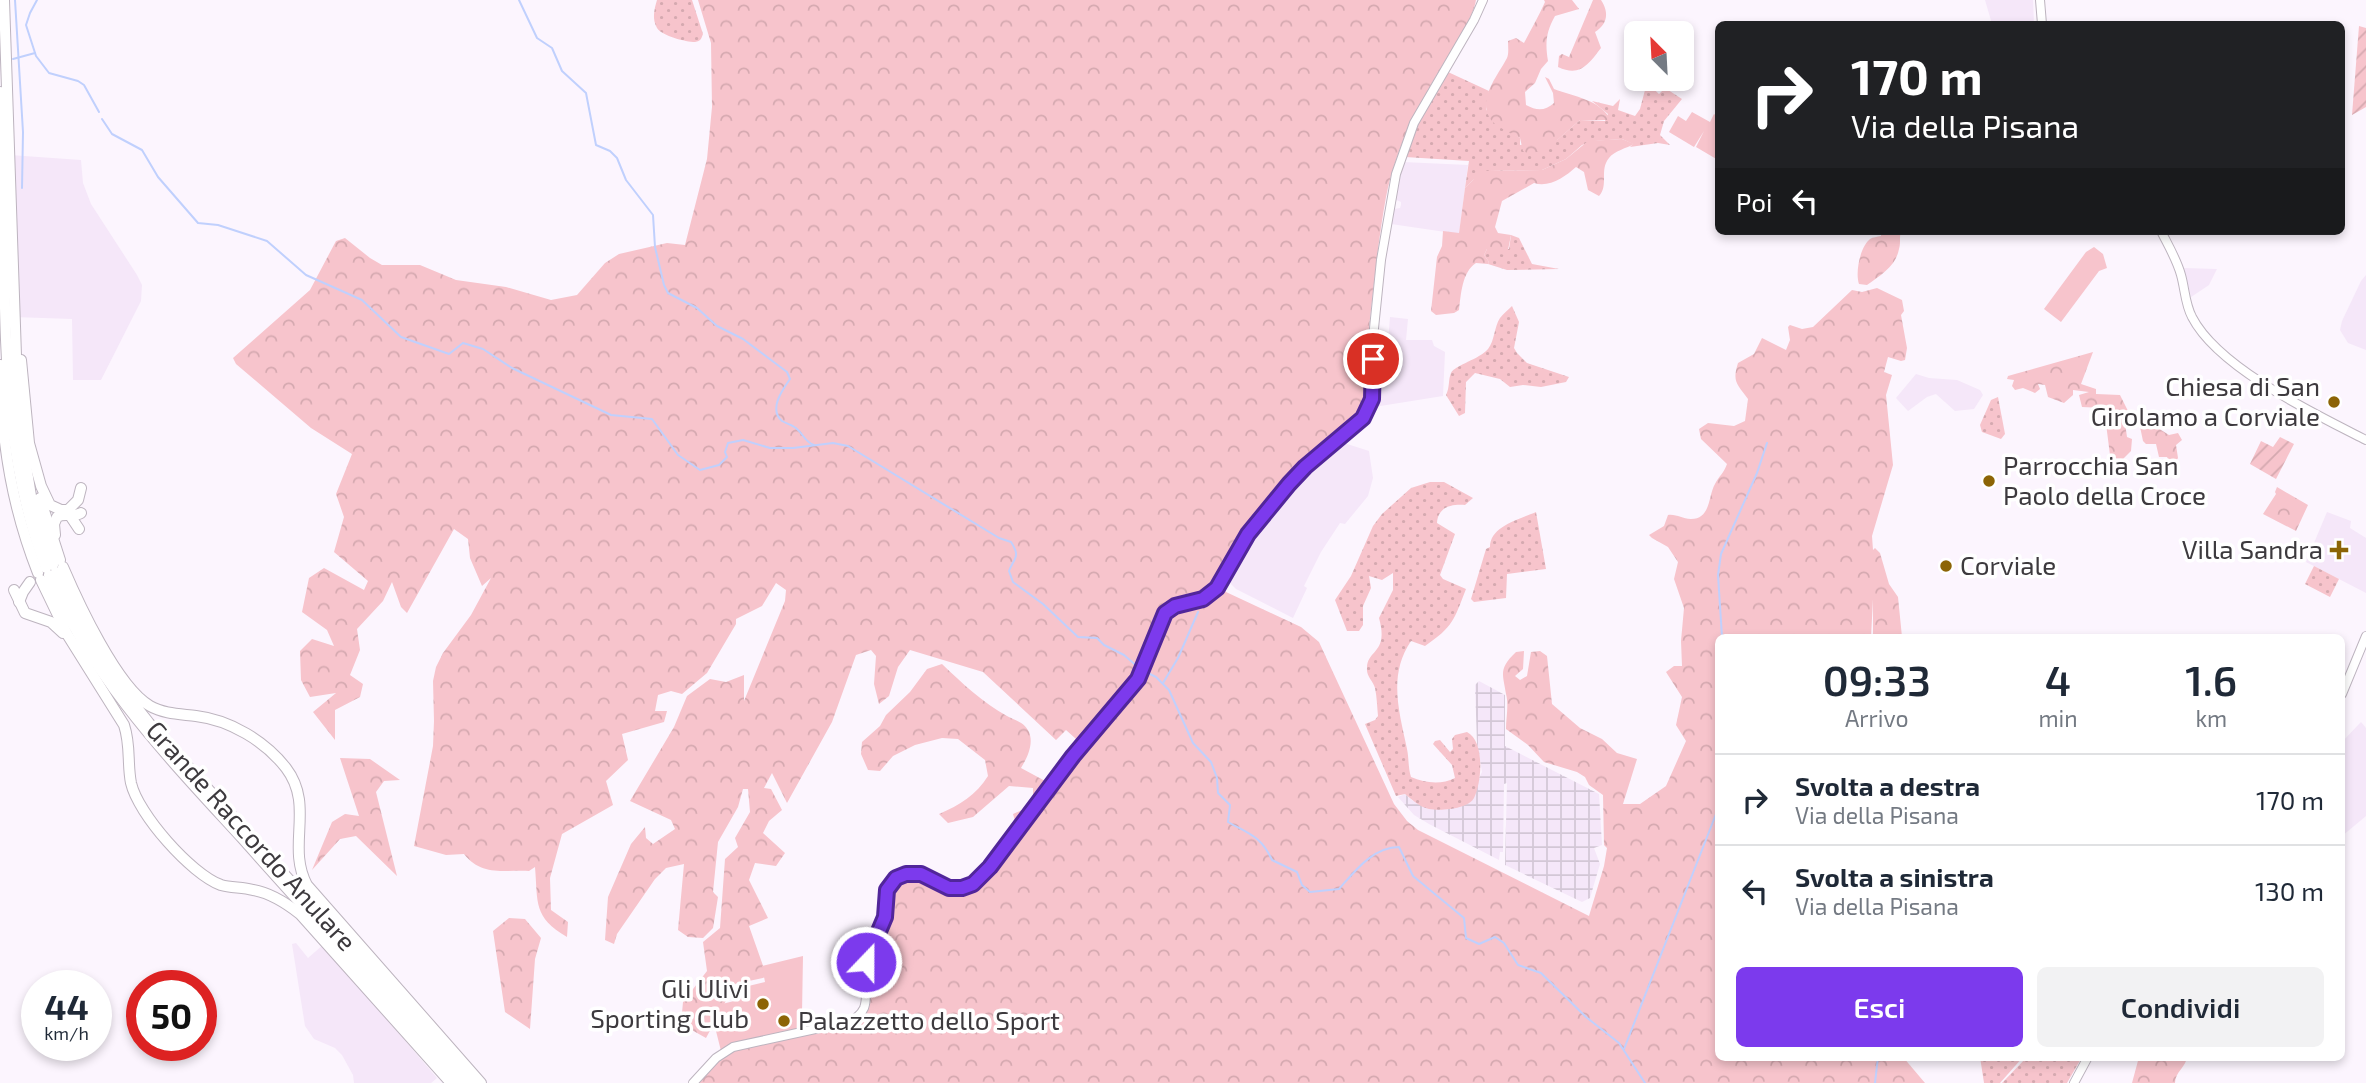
<!DOCTYPE html>
<html lang="it">
<head>
<meta charset="utf-8">
<style>
  :root { --surface:#fff; --page:#f2f2f3; --text:#1f2937; --muted:#747a83; --line:#e0e1e3; --accent:#7c3aed }
  body { margin:0; font-family:"Exo 2",sans-serif; background:var(--page); color:var(--text); height:100vh; display:flex; flex-direction:column; font-size:26px; white-space:nowrap }
  * { box-sizing:border-box; margin:0 }
  p { font-size:23px; color:var(--muted) }
  .icon { flex:none; width:38px; height:38px; fill:none; stroke:currentColor; stroke-width:2; stroke-linecap:round; stroke-linejoin:round }
  .map { position:relative; flex:1; overflow:hidden }
  .sheet { position:absolute; left:1715px; top:634px; width:630px; height:427px; display:flex; flex-direction:column; background:var(--surface); border-radius:10px; box-shadow:0 4px 10px #0003 }
  .sheet>* { flex:none }
  .banner { position:absolute; left:1715px; top:21px; width:630px; height:214px; border-radius:10px; box-shadow:0 4px 10px #0003; background:#202124; color:#fff; overflow:hidden }
  .needle { width:46px; rotate:336deg }
  .controls { position:absolute; left:1624px; top:21px; display:grid; gap:14px }
  .controls a { display:grid; place-items:center; width:70px; height:70px; border-radius:10px; background:var(--surface); box-shadow:0 4px 10px #0003; font-size:35px }
  .speed { position:absolute; left:21px; top:970px; display:flex; gap:14px; font-size:35px; font-weight:700; text-align:center }
  .speed>* { display:grid; place-content:center; width:91px; height:91px; border-radius:50%; background:var(--surface); box-shadow:0 4px 10px #0003; line-height:1 }
  .speed small { font-size:18px; font-weight:400 }
  .speed .limit { border:10px solid #d22; background:#fff; color:#111 }
  .pin { position:absolute; display:grid; place-items:center; width:60px; height:60px; color:#fff; margin:-30px; border:4px solid #fff; border-radius:50%; box-shadow:0 2px 7px #0007 }
  .me { position:absolute; width:77px; margin:-38px; rotate:22deg; stroke-linejoin:round; filter:drop-shadow(0 0 5px #0008) }
  .turn { display:flex; align-items:center; gap:24px; height:147px; padding:0 21px; font-size:32px }
  .turn .icon { width:91px; height:91px; stroke-width:2.5 }
  .turn b { display:block; font-size:49px; line-height:60px }
  .then { display:flex; align-items:center; height:66px; padding:0 21px; background:#0003; gap:14px; font-size:26px }
  .eta { display:flex; justify-content:space-evenly; align-items:center; height:119px; text-align:center }
  .eta b { font-size:42px; font-weight:600; line-height:49px }
  .button { display:flex; gap:14px; margin-top:auto; padding:14px 21px }
  .button a { flex:1; height:80px; border-radius:10px; background:var(--accent); color:#fff; font-size:28px; font-weight:600; line-height:80px; text-align:center }
  .button a+a { background:var(--page); color:var(--text) }
  ul { padding:0; list-style:none }
  li { display:flex; align-items:center; gap:21px; height:91px; padding:0 21px; border-top:2px solid var(--line) }
  li div { flex:1 }
  li b { display:block; font-size:26px }
  li em { font-style:normal }
  .map>svg:first-child { display:block }
  .built { fill:#f5e7f9 }
  .industrial { fill:url(#industrial-grid) }
  .grass { fill:url(#grass-dots) }
  .forest { fill:url(#forest-crowns) }
  .garden { fill:url(#garden-furrows) }
  .pitch { fill:#f7c4cc }
  .lines { fill:none; stroke-linecap:round; stroke-linejoin:round }
  .stream { stroke:#c0d0fd; stroke-width:2 }
  .major-casing { stroke:#bdb4bf; stroke-width:10 }
  .highway-casing { stroke:#bdb4bf; stroke-width:12 }
  .major { stroke:#fff; stroke-width:8 }
  .highway { stroke:#fff; stroke-width:10 }
  .route-casing { stroke:#51269a; stroke-width:18 }
  .route { stroke:#7c3aed; stroke-width:12 }
  .poi-dot { fill:#8c6406; stroke:#fff; stroke-width:2.5 }
  .labels { text-anchor:middle; stroke-width:7; stroke-linejoin:round; paint-order:stroke }
  .poi-label { font-size:26px; fill:#3d3a3e; stroke:#fff; text-anchor:end }
  .street-label { font-size:26px; fill:#3d3a3e; stroke:#fff }
</style>
</head>
<body>
<div class="map">
<svg width="2366" height="1083" viewBox="0 0 2366 1083">
  <defs>
    <pattern id="industrial-grid" width="8" height="8" patternUnits="userSpaceOnUse" patternTransform="scale(1.75)"><rect width="8" height="8" fill="#f5e7f9"/><path d="M0 4h8M4 0v8" fill="none" stroke="#d3c7d6"/></pattern>
    <pattern id="grass-dots" width="8" height="8" patternUnits="userSpaceOnUse" patternTransform="scale(1.75)"><rect width="8" height="8" fill="#f7c4cc"/><path d="M2 2h.1M6 6h.1" fill="none" stroke="#d5a9b0" stroke-width="1.8" stroke-linecap="round"/></pattern>
    <pattern id="forest-crowns" width="20" height="18" patternUnits="userSpaceOnUse" patternTransform="scale(1.75)"><rect width="20" height="18" fill="#f7c4cc"/><path d="M2 6a3 3 0 1 1 6 0M12 15a3 3 0 1 1 6 0" fill="none" stroke="#d5a9b0"/></pattern>
    <pattern id="garden-furrows" width="10" height="10" patternUnits="userSpaceOnUse" patternTransform="scale(1.75)"><rect width="10" height="10" fill="#f7c4cc"/><path d="M-1 1l2-2M0 10L10 0M9 11l2-2" fill="none" stroke="#d5a9b0"/></pattern>
  </defs>
  <rect width="100%" height="100%" fill="#fcf5fe"/>
  <!-- built -->
  <g class="built">
    <polygon points="1985,0 2033,0 2034,24 1992,24"/>
    <polygon points="10,155 81,160 83,183 91,204 137,275 142,285 141,301 101,380 73,380 72,319 13,317"/>
    <polygon points="1403,162 1468,165 1459,234 1391,224 1394,209 1400,208 1401,205 1401,202 1394,199"/>
    <polygon points="2184,268 2217,269 2209,285 2191,297"/>
    <polygon points="2366,275 2366,350 2348,343 2340,330 2342,321 2361,281"/>
    <polygon points="1390,317 1408,319 1406,340 1432,340 1434,346 1445,352 1443,396 1374,407 1378,340 1388,341"/>
    <polygon points="1916,374 1929,378 1957,380 1980,390 1983,395 1974,409 1955,411 1936,394 1927,397 1908,411 1896,398"/>
    <polygon points="1344,443 1369,451 1373,478 1368,496 1345,524 1340,523 1321,552 1304,586 1307,588 1293,618 1236,589 1230,583 1231,578 1251,535 1259,528 1263,529 1268,514 1305,472"/>
    <polygon points="2327,512 2351,521 2350,528 2366,538 2366,593 2306,562"/>
    <polygon points="2361,722 2366,728 2366,816 2342,836 2342,742"/>
    <polygon points="296,943 308,958 323,945 437,1078 431,1083 354,1083 353,1075 342,1055 335,1048 314,1039 305,1026 292,944"/>
  </g>
  <!-- industrial -->
  <polygon class="industrial" points="1479,681 1505,695 1505,746 1599,794 1602,845 1594,848 1600,864 1590,898 1582,902 1505,865 1507,783 1504,784 1503,852 1500,852 1499,860 1429,824 1414,815 1398,797 1405,794 1413,801 1466,804 1482,772 1477,744 1475,685"/>
  <!-- grass -->
  <g class="grass">
    <path d="M657,0H692L703,34C701,39 701,41 695,42C686,42 662,36 657,28C652,19 654,10 657,0Z"/>
    <polygon points="1448,72 1489,91 1486,109 1492,120 1520,138 1520,145 1557,140 1580,120 1605,121 1608,114 1592,101 1613,106 1620,99 1618,110 1635,116 1640,109 1645,90 1637,79 1643,79 1659,94 1665,88 1682,99 1664,121 1660,135 1670,145 1658,143 1630,147 1633,144 1622,139 1595,141 1582,145 1566,159 1542,170 1489,171 1473,180 1465,188 1469,161 1405,157 1414,132"/>
    <polygon points="1511,235 1519,238 1532,264 1559,269 1507,270 1488,264 1489,262 1484,255 1487,249 1509,249"/>
    <path d="M1512,306L1519,322L1514,348L1517,353L1527,363L1569,377L1566,382L1541,387L1523,385L1510,387L1500,379L1475,373L1466,382L1465,413L1459,416L1446,395C1450,387 1448,380 1451,373C1455,365 1480,359 1488,349C1495,340 1494,327 1500,318C1503,314 1508,310 1512,306Z"/>
    <polygon points="1998,397 2005,434 2001,439 1982,432 1980,425 1991,400"/>
    <path d="M1430,482H1444L1473,498L1465,505C1451,504 1438,507 1437,523L1455,534L1440,575L1443,579L1466,589C1454,620 1453,627 1425,646L1411,641C1388,675 1399,711 1407,749C1409,758 1408,768 1411,777C1425,783 1441,785 1455,778L1452,765L1433,744L1435,741L1440,740L1450,752L1453,749L1452,739L1455,735L1467,732C1485,741 1482,782 1474,798C1468,809 1442,811 1429,809C1420,807 1412,800 1405,794L1396,796L1365,724L1375,720L1378,716C1377,707 1377,697 1375,688C1373,681 1366,676 1367,668C1367,649 1389,654 1379,618L1393,590V573L1382,580L1369,576L1371,588L1363,606V625L1359,631H1347L1335,600L1351,576L1373,526L1382,514L1411,488Z"/>
    <path d="M1536,512L1546,569L1507,574L1506,598L1474,602L1471,599L1486,549L1490,547C1490,526 1520,519 1536,512Z"/>
    <polygon points="2314,566 2339,579 2330,597 2305,584"/>
    <polygon points="1980,1057 2023,1057 2000,1083 1984,1083"/>
    <polygon points="2027,1057 2082,1057 2067,1083 2002,1083"/>
  </g>
  <!-- forest -->
  <g class="forest">
    <path d="M698,0H1476C1473,19 1452,49 1442,66C1417,108 1396,148 1386,197C1377,246 1373,296 1367,345C1364,368 1375,392 1362,413C1349,434 1316,451 1297,468C1264,500 1238,540 1216,580L1226,592L1301,627L1319,642L1394,804L1407,821L1418,830L1589,916L1604,866L1607,848L1604,845L1603,795L1589,785L1585,777L1577,772L1544,762L1528,745L1506,729C1506,718 1509,705 1506,694C1503,674 1498,669 1516,652L1524,651L1523,669L1515,676L1520,680L1527,676L1531,652L1540,651L1547,656L1552,704L1580,728L1602,739L1617,753L1637,759L1623,804H1640L1666,786L1686,741L1676,725L1682,697L1666,672L1674,666H1682L1681,641L1684,608L1674,579L1678,562L1668,547L1652,538L1649,535L1664,526L1668,515C1677,514 1682,519 1691,519C1711,519 1708,496 1715,484C1719,476 1724,473 1727,464L1701,439L1699,429L1708,423L1734,426L1745,421L1748,399C1737,384 1732,382 1738,363L1754,354L1762,338L1786,350L1790,340L1788,327L1790,325L1802,329L1813,327L1852,290L1862,292L1877,288L1902,300L1904,311L1901,315L1907,348L1905,360L1901,361L1888,357L1884,372L1892,375L1886,395L1893,465L1872,536L1873,550L1875,548L1880,553L1889,584L1898,597L1902,637H1873V599L1871,637H1718V1057H1903L1925,1083H697L718,1059L735,1049L859,1019C863,993 879,877 911,876C924,876 949,886 963,890L993,867L1085,747L1066,730L1056,740L983,672L910,650L898,667L889,696L879,704L874,684L876,656L871,650L856,655L832,722L787,803L772,773L764,788L771,789L782,810L769,821L763,833L785,853L776,866L755,863L749,880L768,918L749,926L767,977L735,984L706,1038L681,1024L683,1002L707,971L703,942L720,928L725,859L738,847L735,838L750,812L748,789H743L738,807L718,842L713,892L718,897L713,928L703,938L688,937L678,930L684,864L666,868L655,879L617,934L614,944L605,940L608,897L631,844L645,827L646,838L653,844L675,829L671,820L630,801L674,727L687,696L710,679L726,682L744,675V701L785,601L786,590L776,583L762,606L736,619V624L707,673L682,694L671,691L658,695L655,711H667L664,722L622,734L628,760L606,781L613,805L562,834L550,878L551,910L568,922L567,937C533,917 538,903 535,867L529,871C503,870 481,876 464,854L446,855L414,846L433,746L434,721L433,681L436,667L443,653L471,615L491,578L482,586L470,558L468,539L454,529L407,613L401,607L392,582L383,601L357,629L360,650L350,675L363,684L360,697L335,710V740L313,712L336,693L310,697L301,680L300,651L312,639L334,646L327,630L302,612L309,578L324,568L364,590L368,581L334,552L344,517L336,494L352,454L311,428L236,364L233,358L310,290L336,241L345,238L370,258L382,265H420L456,280L506,287L551,300L577,295L605,263L619,254L667,243L685,245L707,159L712,107L711,43Z"/>
    <path d="M1544,0H1572L1579,9L1555,16C1546,32 1545,43 1548,61L1541,69L1535,83L1525,92L1526,105C1537,111 1545,111 1554,103L1553,93L1545,77L1549,79L1554,89C1575,97 1599,99 1611,120H1580L1547,149L1529,154L1523,151L1520,138C1512,134 1502,129 1495,124C1473,104 1497,77 1507,58C1509,53 1508,47 1508,41L1516,38L1524,43C1531,29 1539,16 1545,2Z"/>
    <path d="M1593,0H1601C1609,12 1608,24 1595,32L1601,48C1588,65 1580,77 1558,67L1559,56L1562,54L1569,57Z"/>
    <path d="M1622,139L1634,144C1627,148 1614,151 1609,158C1599,170 1609,185 1599,196L1588,190L1584,172L1576,167C1565,177 1549,188 1534,183L1502,201L1495,227L1498,233L1511,235L1507,255L1493,253L1487,249L1484,255L1489,262L1488,264L1476,263C1462,272 1461,294 1459,310L1454,313L1436,315L1431,311L1437,257L1442,246L1443,231L1459,233L1465,188L1482,171L1542,170L1566,159L1588,141Z"/>
    <path d="M1881,231H1901C1899,238 1901,242 1899,249C1896,266 1881,275 1867,285L1859,284C1855,273 1860,247 1870,239C1873,237 1877,237 1881,236Z"/>
    <polygon points="2093,352 2081,384 2096,389 2096,394 2120,395 2131,417 2125,423 2127,437 2132,439 2131,451 2123,459 2114,458 2110,455 2104,408 2082,407 2079,395 2089,392 2073,390 2073,395 2064,403 2048,397 2045,385 2038,384 2040,389 2035,393 2023,388 2015,390 2012,386 2014,380 2007,379 2008,376 2015,374"/>
    <polygon points="2139,422 2147,428 2153,425 2169,435 2178,433 2182,440 2176,445 2178,458 2176,461 2178,471 2174,471 2167,457 2159,457 2156,444 2146,444 2143,441"/>
    <polygon points="2277,487 2308,505 2296,531 2263,514 2276,494 2275,492"/>
    <path d="M942,664C962,683 983,703 1007,716C1016,721 1024,722 1029,732C1034,744 1027,758 1021,768L1047,782L1048,786L1016,824L1013,814L1022,810L1033,796V788L1009,786L973,817L948,823L939,814C960,805 976,795 988,776L985,760L958,739L942,738L915,745L893,756L880,771L868,770L861,754L862,742L880,726L886,715L910,692L927,669Z"/>
    <polygon points="340,758 370,759 400,780 384,781 376,792 397,876 356,836 340,839 312,870 332,822 345,814 359,816"/>
    <polygon points="509,918 525,919 541,938 535,959 530,1029 505,1012 493,931"/>
    <path d="M2139,1057H2187C2186,1067 2175,1072 2175,1083H2132Z"/>
  </g>
  <!-- garden -->
  <g class="garden">
    <polygon points="2359,26 2366,28 2366,107 2352,115"/>
    <polygon points="2280,437 2294,444 2276,479 2250,464 2261,441 2273,447"/>
  </g>
  <!-- pitch -->
  <g class="pitch">
    <polygon points="1692,112 1710,122 1714,114 1718,117 1718,160 1696,147 1704,131 1694,147 1669,132 1678,116 1686,121"/>
    <polygon points="2094,247 2103,254 2107,268 2099,271 2061,322 2044,309 2086,252"/>
    <polygon points="803,956 802,1013 797,1033 721,1051 710,1007 738,1000 736,989 765,982 762,966"/>
  </g>
  <g class="lines">
    <!-- stream -->
    <g class="stream">
      <polyline points="15,0 23,132 22,188"/>
      <polyline points="37,0 30,13 26,25 36,56 49,73 78,81 84,85 99,112"/>
      <path d="M519,0L537,38L552,48L562,71L586,93L596,145L610,151L617,158L626,180L653,215L655,247L664,285L668,293L697,308L717,326L743,339L787,372L790,379C783,389 768,409 782,421C787,424 793,425 797,429C804,435 805,442 814,445"/>
      <polyline points="13,59 35,53"/>
      <path d="M102,119L112,134L142,150L158,177L198,223L218,225L267,241L306,275L362,300L401,337L449,354L463,343L483,349L512,368L611,415L652,419L678,455L700,470L719,465L727,457L725,452L728,443L743,440L770,448H793L833,443L848,446L999,538L1011,542C1021,557 1014,558 1009,571L1013,582L1043,604L1078,637L1097,638L1104,645L1124,655L1139,668"/>
      <polyline points="1722,637 1718,575 1721,554 1757,473 1767,443"/>
      <path d="M1144,671L1156,677L1169,690L1193,743L1211,762L1217,778L1218,793L1230,805L1228,822C1249,834 1261,836 1272,860L1297,872L1302,885L1310,892L1339,889C1355,871 1373,847 1399,847L1413,876L1464,918L1466,938L1479,944L1495,937L1504,943L1518,965L1541,973L1586,1017L1619,1043L1645,1083"/>
      <polyline points="1163,683 1178,658 1198,612"/>
      <polyline points="1624,1049 1718,809"/>
      <polyline points="1875,1083 1878,1057"/>
    </g>
    <defs>
      <g id="major">
        <polyline points="2040,0 2042,24"/>
        <path d="M2161,231C2168,245 2177,260 2181,275C2185,289 2185,304 2192,317C2218,368 2315,414 2366,440"/>
        <polyline points="2342,694 2366,636"/>
        <path d="M693,1083L716,1058L733,1047L843,1023C852,1021 860,1017 864,1008C869,995 863,978 866,965C869,947 882,932 885,914C887,905 884,896 889,887C910,847 947,910 980,878L1073,756L1138,679L1165,613L1175,606L1205,598L1217,588L1248,534L1289,484L1305,467L1357,425L1367,413L1372,395L1373,338L1381,260L1396,174L1414,123L1474,20L1483,0"/>
        <polyline points="2074,1083 2088,1057"/>
      </g>
      <g id="highway">
        <polyline points="4,0 18,415 31,496 53,565"/>
        <path d="M0,92C2,149 4,206 4,263C6,368 8,470 46,568"/>
        <polyline points="21,360 29,443 41,486 50,505 61,510 68,510 78,500 81,488"/>
        <path d="M1,365C0,436 12,507 38,573"/>
        <polyline points="40,498 60,560"/>
        <polyline points="69,514 79,529"/>
        <path d="M55,535L54,524L57,517C65,512 73,518 81,513"/>
        <path d="M63,567C78,602 117,687 150,706C164,714 181,714 196,716C230,720 265,741 286,768C315,806 286,846 307,885L481,1083"/>
        <path d="M56,572C78,627 111,676 149,723L471,1083"/>
        <path d="M49,575C92,679 168,757 242,838C315,920 389,1000 461,1083"/>
        <path d="M41,580L67,634L124,725C131,746 127,763 131,783C138,814 191,874 221,885C231,888 243,887 253,890C271,893 286,903 300,914L451,1083"/>
        <polyline points="14,590 25,613 51,622 63,633"/>
        <polyline points="19,602 23,592 30,582"/>
      </g>
    </defs>
    <!-- major casing -->
    <use href="#major" class="major-casing"/>
    <!-- highway casing -->
    <use href="#highway" class="highway-casing"/>
    <!-- major -->
    <use href="#major" class="major"/>
    <!-- highway -->
    <use href="#highway" class="highway"/>
  </g>
  <g class="lines">
    <defs>
      <polyline id="route" points="866,962 885,917 887,890 896,878 906,874 921,874 949,888 962,888 973,884 990,867 1073,756 1138,679 1165,613 1175,606 1203,599 1217,588 1248,534 1289,484 1305,467 1363,418 1372,399 1373,359"/>
    </defs>
    <!-- route casing -->
    <use href="#route" class="route-casing"/>
    <!-- route -->
    <use href="#route" class="route"/>
  </g>
  <!-- markers -->
  <g class="poi-dot">
    <circle cx="2334" cy="402" r="7"/>
    <circle cx="1989" cy="481" r="7"/>
    <path d="M2335.5 539.5h7v7h7v7h-7v7h-7v-7h-7v-7h7z"/>
    <circle cx="1946" cy="566" r="7"/>
    <circle cx="763" cy="1004" r="7"/>
    <circle cx="784" cy="1021" r="7"/>
  </g>
  <g class="labels">
    <!-- poi labels -->
    <g class="poi-label">
      <text x="2320" y="396">Chiesa di San<tspan x="2320" dy="30">Girolamo a Corviale</tspan></text>
      <text x="2003" y="475" text-anchor="start">Parrocchia San<tspan x="2003" dy="30">Paolo della Croce</tspan></text>
      <text x="2323" y="559">Villa Sandra</text>
      <text x="1960" y="575" text-anchor="start">Corviale</text>
      <text x="749" y="998">Gli Ulivi<tspan x="749" dy="30">Sporting Club</tspan></text>
      <text x="798" y="1030" text-anchor="start">Palazzetto dello Sport</text>
    </g>
    <!-- street labels -->
    <g class="street-label">
      <text transform="translate(251 836) rotate(48)" y="9">Grande Raccordo Anulare</text>
    </g>
  </g>
</svg>
<div class="controls">
<a><svg class="needle" viewBox="-14 -14 28 28"><path d="M0-13l5 13h-10z" fill="#e53935"/><path d="M0 13l5-13h-10z" fill="#747a83"/></svg></a>
</div>
<div class="speed"><div>44<small>km/h</small></div><div class="limit">50</div></div>
<div class="pin" style="left:1373px;top:359px;background:#d93025"><svg class="icon" aria-label="arrive" viewBox="0 0 24 24"><path d="M6 21V4h12l-3 4 3 4H6"/></svg></div>
<svg class="me" style="left:866px;top:962px" viewBox="-20 -20 40 40"><circle r="17" fill="#7c3aed" stroke="#fff" stroke-width="3"/><path d="M0-11L8 9 0 5-8 9z" fill="#fff"/></svg>
<div class="banner">
<div class="turn"><svg class="icon" aria-label="right" viewBox="0 0 24 24"><path d="M7 20v-9h11M14 6l5 5-5 5"/></svg><div><b>170 m</b>Via della Pisana</div></div>
<div class="then">Poi<svg class="icon" aria-label="left" viewBox="0 0 24 24"><path d="M17 20v-9H6M10 6l-5 5 5 5"/></svg></div>
</div>
<section class="sheet">
<div class="eta">
<div><b>09:33</b><p>Arrivo</p></div>
<div><b>4</b><p>min</p></div>
<div><b>1.6</b><p>km</p></div>
</div>
<ul>
<li><svg class="icon" aria-label="right" viewBox="0 0 24 24"><path d="M7 20v-9h11M14 6l5 5-5 5"/></svg><div><b>Svolta a destra</b><p>Via della Pisana</p></div><em>170 m</em></li>
<li><svg class="icon" aria-label="left" viewBox="0 0 24 24"><path d="M17 20v-9H6M10 6l-5 5 5 5"/></svg><div><b>Svolta a sinistra</b><p>Via della Pisana</p></div><em>130 m</em></li>
</ul>
<div class="button"><a>Esci</a><a>Condividi</a></div>
</section>
</div>
</body>
</html>
